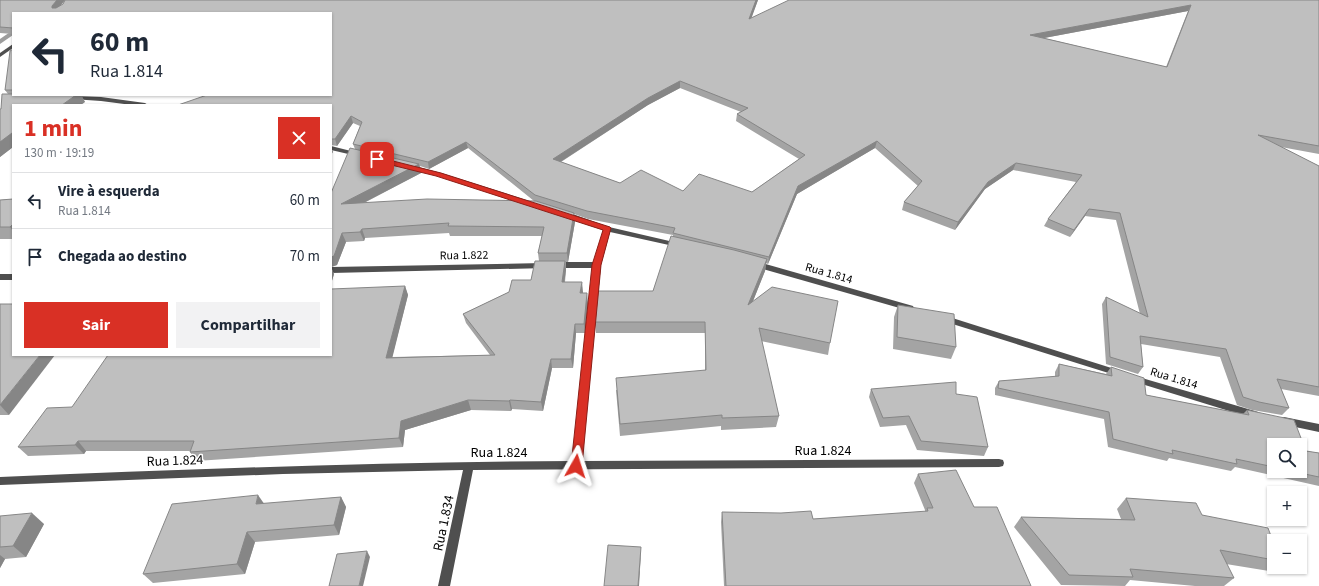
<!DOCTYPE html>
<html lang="pt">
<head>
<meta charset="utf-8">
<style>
  :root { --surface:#fff; --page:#f2f2f3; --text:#1f2937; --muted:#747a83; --line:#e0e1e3; --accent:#d93025 }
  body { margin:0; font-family:"Source Sans 3",sans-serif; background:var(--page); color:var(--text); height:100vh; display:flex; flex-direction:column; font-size:15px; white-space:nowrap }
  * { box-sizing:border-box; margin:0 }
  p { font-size:13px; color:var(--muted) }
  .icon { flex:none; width:22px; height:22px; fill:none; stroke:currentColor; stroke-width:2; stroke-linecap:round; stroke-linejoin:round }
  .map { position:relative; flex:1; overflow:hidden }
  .details { position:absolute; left:12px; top:104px; width:320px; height:252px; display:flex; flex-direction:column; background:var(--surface); border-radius:0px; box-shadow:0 1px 3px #0004 }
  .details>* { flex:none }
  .top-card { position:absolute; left:12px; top:12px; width:320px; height:84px; border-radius:0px; box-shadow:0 1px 3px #0004; background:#fff; color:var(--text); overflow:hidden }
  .controls { position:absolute; left:1267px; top:438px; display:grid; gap:8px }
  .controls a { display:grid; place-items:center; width:40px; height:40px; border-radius:0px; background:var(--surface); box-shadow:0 1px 3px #0004; font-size:20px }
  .pin { position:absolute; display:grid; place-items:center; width:34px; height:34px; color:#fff; margin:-17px; border-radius:8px; box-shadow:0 2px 6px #0006 }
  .me { position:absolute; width:44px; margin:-22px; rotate:6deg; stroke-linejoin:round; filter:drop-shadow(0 0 3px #0008) }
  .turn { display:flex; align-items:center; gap:14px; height:84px; padding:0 12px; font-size:18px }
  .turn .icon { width:52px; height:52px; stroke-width:2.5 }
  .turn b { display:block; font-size:28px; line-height:34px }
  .round { display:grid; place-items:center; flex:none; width:42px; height:42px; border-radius:0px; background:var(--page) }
  .summary { display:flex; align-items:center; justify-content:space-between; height:68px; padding:0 12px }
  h1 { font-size:24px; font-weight:700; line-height:30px; color:var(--accent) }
  .action { display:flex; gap:8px; margin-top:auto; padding:8px 12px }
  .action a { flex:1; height:46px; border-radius:0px; background:var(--accent); color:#fff; font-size:16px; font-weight:700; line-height:46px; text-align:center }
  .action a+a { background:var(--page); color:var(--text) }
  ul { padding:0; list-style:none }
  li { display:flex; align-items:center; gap:12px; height:56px; padding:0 12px; border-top:1px solid var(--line) }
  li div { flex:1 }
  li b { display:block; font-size:15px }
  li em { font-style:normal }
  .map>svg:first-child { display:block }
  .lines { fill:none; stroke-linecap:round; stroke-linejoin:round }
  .stream { fill:#9d9d9d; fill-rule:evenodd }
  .minor { fill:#4f4f4f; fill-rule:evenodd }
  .wall { fill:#a4a4a4; fill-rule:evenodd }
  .shaded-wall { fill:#868686 }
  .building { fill:#bfbfbf; stroke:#868686; fill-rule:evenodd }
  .route { fill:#d93025; stroke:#8d1f18 }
  .labels { text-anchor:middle; stroke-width:3; stroke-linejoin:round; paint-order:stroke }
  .street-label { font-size:12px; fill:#000; stroke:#fff }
  .near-street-label { font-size:14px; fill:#000; stroke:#fff }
</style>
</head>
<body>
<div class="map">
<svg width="1319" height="586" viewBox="0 0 1319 586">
  <rect width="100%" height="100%" fill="#fff"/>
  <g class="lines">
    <!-- stream -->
    <polygon class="stream" points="13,30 13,35 0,44 0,39"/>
    <!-- minor -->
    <g class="minor">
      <polygon points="13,44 13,48 0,57 0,53"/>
      <polygon points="74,96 101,97 145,103 148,105 132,105 101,101 72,99 72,97"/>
      <polygon points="331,146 359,153 360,154 357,156 331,150"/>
      <polygon points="411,165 441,173 536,203 537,204 534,206 532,205 437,175 409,168 409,166"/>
      <path d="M561,212H567L609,227L678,243L682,245L678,247L610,232L601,265L582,461L999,459L1003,460L1004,463L1003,466L999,467L473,470L450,586H438L463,470L283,474L0,485V477C191,469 382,462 573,461L593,268H556L552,265L556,262H594L603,230L561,216L560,214Z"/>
      <polygon points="755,261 913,306 914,308 910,311 752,266 751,264"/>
      <polygon points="544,263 547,264 548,266 547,268 331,273 331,267"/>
      <rect x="0" y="274" width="13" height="6"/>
      <polygon points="946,316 1121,371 1122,373 1121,375 1118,376 943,321 942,319 943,317"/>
      <polygon points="1135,376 1255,411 1258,412 1260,415 1258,418 1255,419 1132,381 1130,379 1132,377"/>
      <polygon points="1284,417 1319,424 1319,432 1281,424 1279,421 1281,418"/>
    </g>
  </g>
  <!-- wall -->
  <g class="wall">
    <path d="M0,0H65L60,6L63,4L65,0H758L751,18L1319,0V154L1281,147L1319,166V396L1281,389L1289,408L1282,415L1252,410L1237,405L1220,357L1141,344L1143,367L1138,374L1106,364L1102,304L1106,297L1140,314L1116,220L1085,216L1070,237L1044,226L1048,219L1076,182L1013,170L985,189L955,230L902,210L904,202L918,186L875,148L797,194L768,264L766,263L765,271L753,301L830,343L828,355L761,341L779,416L776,427L721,430V426L620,436L616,390L705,370V333H596L595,322L653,291L673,237V235L588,219L574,214L575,222L568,262H566V270L565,282L583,292V293L588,303L585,333H576L573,368H552L543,411L512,409L511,411L471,410L405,430L403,447L196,461L190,452V451H86L84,454L28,456L18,447L72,407L405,286L408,295L392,357L490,355L466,323L463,314L509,292L531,280L539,261L538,253L542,236H450L449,233L365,238L364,241L346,242L337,265L331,267L334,274L331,284V193L355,149L353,144L360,126L353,123L337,146L331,145V95L13,13V34L0,33ZM1188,11L1166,67L1044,38ZM680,88L741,112L737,114L736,121L799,159L752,192L683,191L620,183L561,162L648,105ZM468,148L534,201L364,203L421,173L420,166L429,169Z"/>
    <polygon points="13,49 13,95 91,95 81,95 85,102 13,105 13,147 0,157 1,109 8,94 5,90"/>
    <polygon points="13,199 13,239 0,239 0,200"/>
    <polygon points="0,304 9,415 0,415"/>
    <polygon points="898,305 956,347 951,359 893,349 894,317"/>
    <path d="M1059,364L1106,374L1111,367L1146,395L1243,414L1247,410L1306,451L1319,453V486L1235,467L1231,471L1169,458L1167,461L1108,447L1104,419L995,395V388L999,381L1055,377V372ZM1274,445L1300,471H1274Z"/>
    <polygon points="871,389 956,394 988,447 984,456 917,450 906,425 880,427 869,397"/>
    <polygon points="918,474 974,507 1031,586 724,586 721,522 722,512 813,519 925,512 925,510 914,483"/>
    <polygon points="341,497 346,507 339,535 255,542 245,574 153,583 143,574 264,504"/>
    <polygon points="1126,498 1202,515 1274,544 1274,567 1269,571 1226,564 1234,578 1224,586 1195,586 1130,580 1125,586 1061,585 1014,527 1021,517 1121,519 1117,509"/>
    <polygon points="0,516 44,524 26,557 5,559 0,568"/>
  </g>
  <!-- shaded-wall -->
  <g class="shaded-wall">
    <polygon points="57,0 65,0 55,12 52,8 52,6"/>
    <polygon points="756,0 758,0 749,25 749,19"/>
    <polygon points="1191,5 1188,11 1028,41 1030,35"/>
    <polygon points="680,81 680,88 648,105 554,166 553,159 648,98"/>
    <polygon points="76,95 81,95 85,102 81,105 62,105"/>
    <polygon points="351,116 353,123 337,146 335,139"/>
    <polygon points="12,133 13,135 13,147 0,157 0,142"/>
    <polygon points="877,141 875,148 797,194 768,264 769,257 798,186"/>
    <polygon points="466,142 468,148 429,169 428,162"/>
    <polygon points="331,147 333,152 331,155"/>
    <polygon points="1016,163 1013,170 985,189 955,230 958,222 988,182"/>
    <polygon points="419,164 421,173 344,213 341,204"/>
    <polygon points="1089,209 1085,216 1070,237 1074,230"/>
    <polygon points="574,213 575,222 568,262 567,253"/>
    <polygon points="13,224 13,231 10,227"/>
    <polygon points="362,229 365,238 364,241 360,232"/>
    <polygon points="342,233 346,242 337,265 331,267 334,274 331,284 331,257"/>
    <polygon points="767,259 765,271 747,316 748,305"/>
    <polygon points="565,261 566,270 563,291 562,282"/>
    <polygon points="582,282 583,292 581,303 580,293"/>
    <polygon points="405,286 408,295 390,367 386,358"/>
    <polygon points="587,293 588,303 585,333 584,324"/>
    <polygon points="575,324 576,333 573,368 571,359"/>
    <polygon points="40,355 55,355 9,415 0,405"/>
    <polygon points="551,359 552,368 543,411 541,402"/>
    <polygon points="468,400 471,410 405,430 403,447 399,438 401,421"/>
    <polygon points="510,400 512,409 511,411 509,401"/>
    <polygon points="78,441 86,451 84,454 75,445"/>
    <polygon points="258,495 265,505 256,504"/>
    <polygon points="341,497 346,507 339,535 334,525"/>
    <polygon points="32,513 44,524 26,557 13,546"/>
    <polygon points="247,532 255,542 245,574 237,564"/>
    <polygon points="641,547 641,553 639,586 638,586"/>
    <polygon points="367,551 370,557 363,586 359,586"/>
    <polygon points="0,555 5,559 0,568"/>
  </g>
  <!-- building -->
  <g class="building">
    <path d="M0,0H57L52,6V8H56L63,4L65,0H756L749,19L789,0H1319V146L1258,135L1319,166V387L1277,379L1289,408L1259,402L1243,397L1226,349L1140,336L1143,367L1110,357L1106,297L1148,317L1120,213L1089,209L1074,230L1048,219L1082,175L1016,163L988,182L958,222L904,202L922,181L877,141L798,186L769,257L673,233L675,228L587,211L535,195L466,142L428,162L353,144L362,122L351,116L335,139H331V105H178L207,95H331V13H13V28L0,27ZM1191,5L1167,67L1030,35ZM680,81L748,108L737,114L805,155L752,192L699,174L683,191L641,170L620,183L553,159L648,98Z"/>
    <polygon points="13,49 13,90 5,90 10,51"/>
    <polygon points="2,94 13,94 13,95 76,95 62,105 13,105 13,133 12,133 0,142 0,109 1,109"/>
    <polygon points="350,148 419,164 341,204 427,199 536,201 574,213 567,253 538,253 544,227 448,226 449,223 362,229 360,232 342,233 334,256 331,257 331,193"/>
    <polygon points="13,199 13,224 10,227 0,227 0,200"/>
    <polygon points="671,236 734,250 767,259 748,305 772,287 838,301 830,343 759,328 779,416 722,418 722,415 620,424 616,378 706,370 705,322 595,322 598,291 653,291"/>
    <polygon points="535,261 565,261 562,282 582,282 580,293 587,293 584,324 575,324 571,359 551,359 541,402 510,400 509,401 468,400 401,421 399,438 190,452 194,441 78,441 75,445 18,447 47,408 72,407 108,355 331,355 331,289 405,286 386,358 495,355 463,314 509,292 512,280 531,280"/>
    <polygon points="0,304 13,304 13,355 40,355 0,405"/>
    <polygon points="898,305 954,314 956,347 897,337"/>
    <polygon points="1059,364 1112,376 1111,367 1144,378 1146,395 1249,415 1247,410 1294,420 1306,451 1319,453 1319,477 1291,471 1300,471 1300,445 1274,445 1274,467 1236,459 1237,464 1172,450 1173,454 1113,439 1109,412 998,388 999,381 1059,376"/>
    <polygon points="956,382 956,394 977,397 988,447 921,441 909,416 883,418 871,389"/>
    <polygon points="956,470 974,507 997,507 1031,586 726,586 722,512 781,513 811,511 813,519 928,511 927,508 933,508 918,474"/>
    <polygon points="258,495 256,504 341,497 334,525 247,532 237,564 143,574 172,504"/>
    <polygon points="1126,498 1196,503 1202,515 1268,528 1274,544 1274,560 1220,550 1234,578 1130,569 1133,577 1069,575 1021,517 1135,520"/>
    <polygon points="32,513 13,546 0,547 0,516"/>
    <polygon points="608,545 641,547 638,586 604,586"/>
    <polygon points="367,551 359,586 329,586 337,554"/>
  </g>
  <!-- route -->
  <polygon class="route" points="377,157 441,173 610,227 611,228 601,265 582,466 581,469 576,470 572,469 571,466 592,265 603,230 436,176 375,161 374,159"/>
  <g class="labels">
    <!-- street labels -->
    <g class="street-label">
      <text transform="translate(464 255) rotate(-1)" y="4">Rua 1.822</text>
      <text transform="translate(829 273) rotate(16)" y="4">Rua 1.814</text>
      <text transform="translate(1174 378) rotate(17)" y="4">Rua 1.814</text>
    </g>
    <!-- near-street labels -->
    <g class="near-street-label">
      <text x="823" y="455">Rua 1.824</text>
      <text x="499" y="457">Rua 1.824</text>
      <text transform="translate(175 460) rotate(-2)" y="5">Rua 1.824</text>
      <text transform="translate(443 523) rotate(-78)" y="5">Rua 1.834</text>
    </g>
  </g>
</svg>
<div class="controls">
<a><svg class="icon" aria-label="search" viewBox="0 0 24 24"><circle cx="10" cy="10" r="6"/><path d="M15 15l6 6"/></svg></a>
<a>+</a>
<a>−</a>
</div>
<div class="pin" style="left:377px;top:159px;background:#d93025"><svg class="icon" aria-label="arrive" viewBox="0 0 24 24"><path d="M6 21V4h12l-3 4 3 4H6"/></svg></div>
<svg class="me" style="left:576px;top:466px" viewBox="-20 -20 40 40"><path d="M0-17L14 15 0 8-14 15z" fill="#d93025" stroke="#fff" stroke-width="4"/></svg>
<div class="top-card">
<div class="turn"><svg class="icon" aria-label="left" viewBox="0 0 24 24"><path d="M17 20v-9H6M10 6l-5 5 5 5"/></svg><div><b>60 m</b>Rua 1.814</div></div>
</div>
<section class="details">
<div class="summary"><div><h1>1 min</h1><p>130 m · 19:19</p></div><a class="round" style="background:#d93025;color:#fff"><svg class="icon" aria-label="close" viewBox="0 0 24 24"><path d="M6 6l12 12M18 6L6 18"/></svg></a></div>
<ul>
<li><svg class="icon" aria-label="left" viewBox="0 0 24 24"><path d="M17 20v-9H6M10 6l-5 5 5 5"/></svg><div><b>Vire à esquerda</b><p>Rua 1.814</p></div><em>60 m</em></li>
<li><svg class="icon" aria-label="arrive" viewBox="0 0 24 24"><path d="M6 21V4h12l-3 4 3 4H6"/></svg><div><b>Chegada ao destino</b></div><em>70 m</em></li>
</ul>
<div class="action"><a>Sair</a><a>Compartilhar</a></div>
</section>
</div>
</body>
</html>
